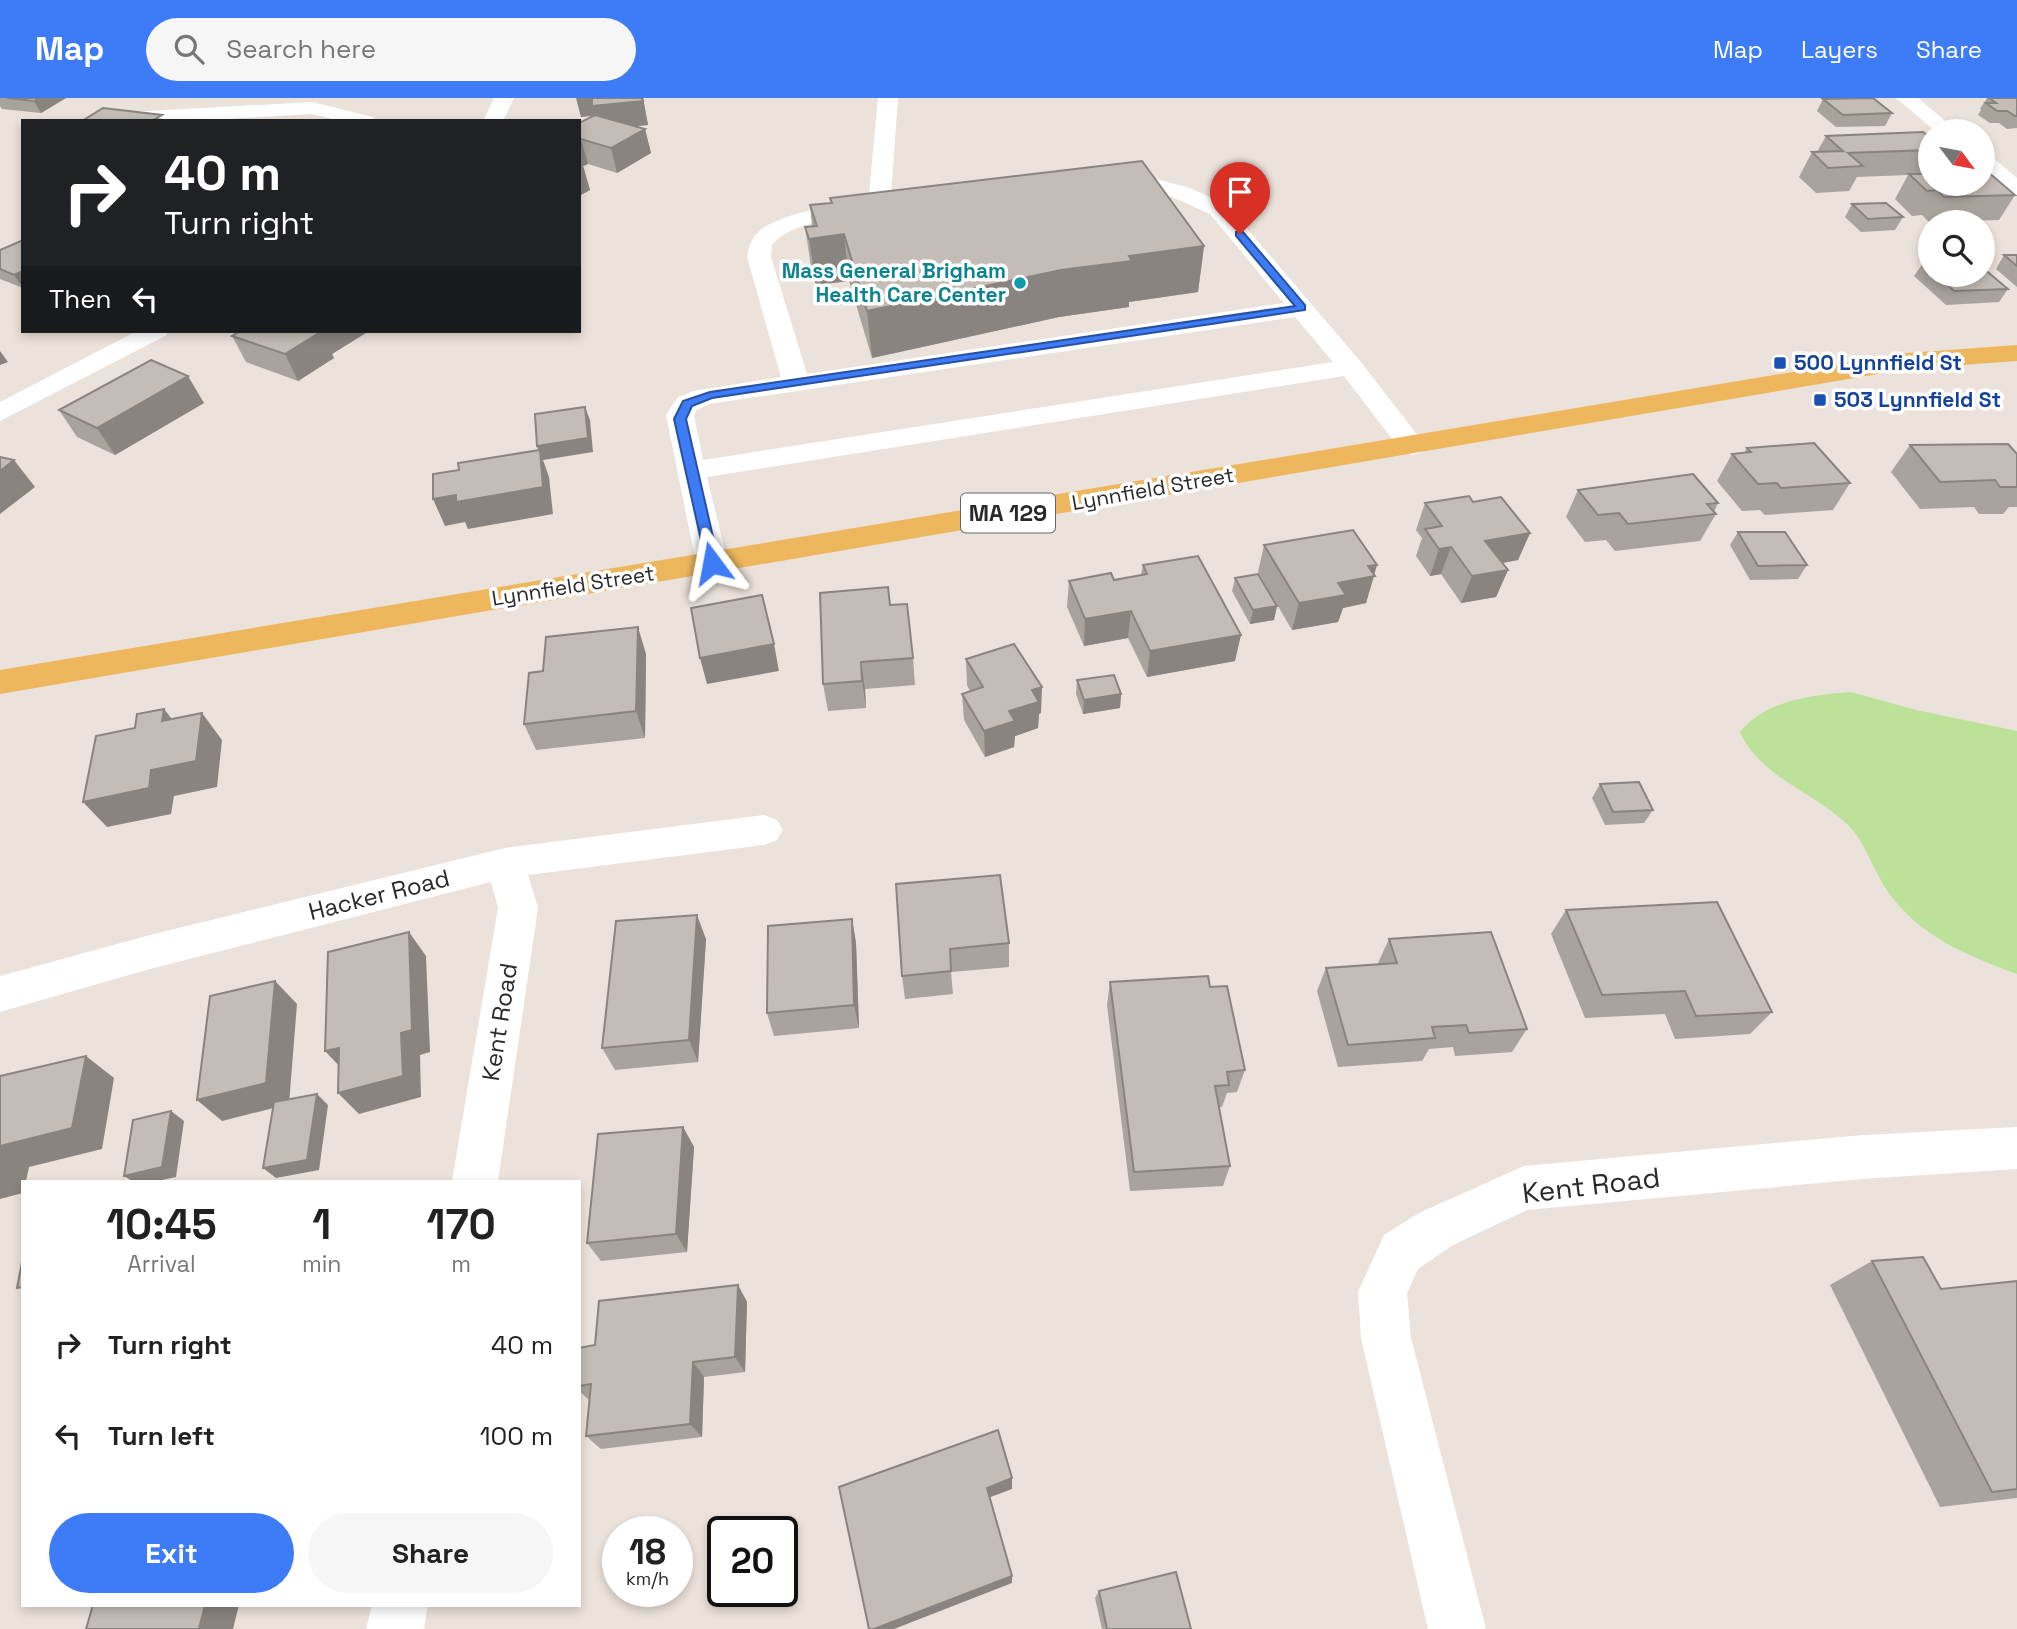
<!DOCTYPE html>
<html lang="en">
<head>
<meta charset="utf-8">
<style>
  :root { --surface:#fff; --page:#f6f6f6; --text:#222; --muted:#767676; --accent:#3e7bf6 }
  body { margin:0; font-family:"Space Grotesk",sans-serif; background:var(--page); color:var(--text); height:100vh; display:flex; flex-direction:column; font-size:26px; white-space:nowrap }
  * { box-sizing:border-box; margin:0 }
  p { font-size:23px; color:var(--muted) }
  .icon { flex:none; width:38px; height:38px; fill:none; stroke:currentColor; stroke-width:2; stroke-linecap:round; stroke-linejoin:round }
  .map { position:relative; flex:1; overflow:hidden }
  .details { position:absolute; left:21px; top:1082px; width:560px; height:427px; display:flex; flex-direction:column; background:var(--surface); border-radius:0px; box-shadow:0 4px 10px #0003 }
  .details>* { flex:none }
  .hud { position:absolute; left:21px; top:21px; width:560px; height:214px; border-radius:0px; box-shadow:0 4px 10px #0003; background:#202124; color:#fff; overflow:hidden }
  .needle { width:46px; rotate:122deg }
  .controls { position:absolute; left:1918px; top:21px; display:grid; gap:14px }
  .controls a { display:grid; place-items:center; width:77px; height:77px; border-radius:50%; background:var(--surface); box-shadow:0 4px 10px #0003; font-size:35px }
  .speed { position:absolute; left:602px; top:1418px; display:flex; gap:14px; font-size:35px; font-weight:700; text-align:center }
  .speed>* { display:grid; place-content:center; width:91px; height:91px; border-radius:50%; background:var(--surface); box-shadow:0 4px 10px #0003; line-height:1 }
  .speed small { font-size:18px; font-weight:400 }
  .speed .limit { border:4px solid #111; border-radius:10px; background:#fff; color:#111 }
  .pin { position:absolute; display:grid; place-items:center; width:60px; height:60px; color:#fff; margin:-72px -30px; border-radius:50% 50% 50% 0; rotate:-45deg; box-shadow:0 0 7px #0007 }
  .pin .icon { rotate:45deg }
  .me { position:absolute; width:77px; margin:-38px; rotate:347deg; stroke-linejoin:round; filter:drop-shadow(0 0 5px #0008) }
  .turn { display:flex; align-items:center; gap:24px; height:147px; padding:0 28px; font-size:32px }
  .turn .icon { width:91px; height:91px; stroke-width:2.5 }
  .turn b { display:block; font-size:49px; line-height:60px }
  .then { display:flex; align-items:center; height:66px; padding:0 28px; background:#0003; gap:14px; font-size:26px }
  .eta { display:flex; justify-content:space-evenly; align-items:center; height:119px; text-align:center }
  .eta b { font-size:42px; font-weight:800; line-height:49px }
  .primary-button { display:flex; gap:14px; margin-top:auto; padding:14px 28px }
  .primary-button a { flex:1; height:80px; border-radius:42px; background:var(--accent); color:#fff; font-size:28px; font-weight:800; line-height:80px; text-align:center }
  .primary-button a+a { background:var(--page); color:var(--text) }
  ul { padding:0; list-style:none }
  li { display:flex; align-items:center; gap:21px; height:91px; padding:0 28px }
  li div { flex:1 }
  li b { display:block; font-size:26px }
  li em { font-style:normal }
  header { display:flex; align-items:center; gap:42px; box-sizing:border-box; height:98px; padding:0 35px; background:var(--accent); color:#fff }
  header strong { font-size:33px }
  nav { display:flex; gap:38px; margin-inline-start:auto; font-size:24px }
  .search { width:490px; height:63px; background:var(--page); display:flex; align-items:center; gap:18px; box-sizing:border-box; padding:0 24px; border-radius:38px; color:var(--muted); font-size:26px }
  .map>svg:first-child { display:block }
  .green { fill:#bce199 }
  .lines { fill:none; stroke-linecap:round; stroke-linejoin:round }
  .minor { fill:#fff; fill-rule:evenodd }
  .major { fill:#eeb75e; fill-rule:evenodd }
  .wall { fill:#a9a39d }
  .shaded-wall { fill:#898480 }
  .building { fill:#c4bdb7; stroke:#898480; stroke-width:2 }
  .route { fill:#3e7bf6; stroke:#2850a0; stroke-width:2 }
  .culture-dot { fill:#0f9aa8; stroke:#fff; stroke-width:2.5 }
  .transit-dot { fill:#1a4fb4; stroke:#fff; stroke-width:2.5 }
  .labels { text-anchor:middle; stroke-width:7; stroke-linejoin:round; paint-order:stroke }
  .far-culture-label { font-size:21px; font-weight:bold; fill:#0d838f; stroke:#fff; text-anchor:end }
  .far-transit-label { font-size:21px; font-weight:bold; fill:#164399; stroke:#fff; text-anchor:start }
  .far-street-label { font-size:21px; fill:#292929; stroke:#fff }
  .shield { fill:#fff; stroke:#696969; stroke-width:2 }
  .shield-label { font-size:23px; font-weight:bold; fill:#292929 }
  .street-label { font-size:24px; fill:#292929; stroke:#fff }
  .near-street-label { font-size:28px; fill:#292929; stroke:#fff }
</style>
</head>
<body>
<header>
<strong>Map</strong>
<div class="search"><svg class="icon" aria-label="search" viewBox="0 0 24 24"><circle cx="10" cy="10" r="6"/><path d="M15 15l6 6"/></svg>Search here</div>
<nav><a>Map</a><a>Layers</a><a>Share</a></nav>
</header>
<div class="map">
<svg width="2017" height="1531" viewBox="0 0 2017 1531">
  <rect width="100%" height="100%" fill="#ebe2db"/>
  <!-- green -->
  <path class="green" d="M1851,594L1916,612L2017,633V876C1966,857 1918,838 1886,791C1873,771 1865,744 1848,727C1814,694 1760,679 1740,634C1766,602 1812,597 1851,594Z"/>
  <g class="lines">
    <!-- minor -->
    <g class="minor">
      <polygon points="494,0 514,0 503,23 483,23"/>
      <path d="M878,0H898L890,110L887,115C854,123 798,117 772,147L771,159L807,276L1284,205L1210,116L1172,99L1110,88L1099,81L1110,74L1152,80L1187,89L1226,106L1360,263L1426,348L1422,354L1412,357L1402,354L1344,278L707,379L728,465L723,472L712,475L701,472L696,465L666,317L677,300L693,293L781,279L747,159C749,148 752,138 762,131C780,117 846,101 868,106ZM1295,219L1333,264L703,362L694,317L697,312L709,306Z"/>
      <polygon points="1896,0 1918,0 1957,33 1935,33"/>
      <polygon points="312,4 373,19 376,23 340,23 312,16 192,23 103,21 113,15"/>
      <polygon points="1983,57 1991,58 2017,80 2017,98 2009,96 1983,74"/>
      <polygon points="137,233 169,233 165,238 0,323 0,304"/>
      <polygon points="764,717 777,722 783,732 777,742 764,747 528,777 538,810 498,1083 452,1083 498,810 491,784 150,871 0,914 0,878 150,837 505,750"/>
      <polygon points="2017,1029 2017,1071 1863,1081 1527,1112 1453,1147 1418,1171 1407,1195 1411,1240 1486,1531 1428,1531 1361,1240 1358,1194 1384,1137 1419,1115 1524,1068 1863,1037"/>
      <polygon points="372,1507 428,1507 424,1531 366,1531"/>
    </g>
    <!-- major -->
    <polygon class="major" points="2017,247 2017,263 1907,271 0,596 0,572 1907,255"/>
  </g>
  <!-- wall -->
  <g class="wall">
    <polygon points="0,0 66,0 41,15 2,11 0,8"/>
    <polygon points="643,0 648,27 636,28 645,31 651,55 617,75 588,66 583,68 590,92 579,98 579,25 592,18 581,19"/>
    <polygon points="1987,0 2017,0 2017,30 2007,31 1999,25 1990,25 1978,17 1981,12 1980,11"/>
    <polygon points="1823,1 1892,15 1885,28 1836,29 1817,13"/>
    <polygon points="1930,37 1930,86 2015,97 1999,122 1929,124 1922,117 1912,118 1895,101 1908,77 1857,79 1849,93 1816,95 1799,79 1812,54 1817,54 1826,38"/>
    <polygon points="830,100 1204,148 1198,194 1129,204 1129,209 1059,219 872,260 849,183 816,187 812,175 805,129 812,128 810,107 831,105"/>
    <polygon points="1852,106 1903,119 1895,132 1861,134 1845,119"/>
    <polygon points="23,142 23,190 0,181 0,152"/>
    <polygon points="2004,157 2017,157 2017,189 1996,171"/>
    <polygon points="1930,164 1930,177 1983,177 2008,191 1999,204 1946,207 1914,178 1923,165"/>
    <polygon points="240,233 369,233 332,256 334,260 298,283 246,264 232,238"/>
    <polygon points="204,305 115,357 77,339 59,312"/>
    <polygon points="1910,347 2017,356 2017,409 2009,409 2003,416 1979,416 1974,409 1920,411 1891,374"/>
    <polygon points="1747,350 1850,385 1833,412 1765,417 1760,412 1742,413 1717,383 1732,356 1744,355"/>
    <polygon points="1578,392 1718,405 1714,414 1716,416 1700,443 1615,453 1606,442 1585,444 1566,419"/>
    <polygon points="1473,404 1530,435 1518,462 1502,465 1508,472 1496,499 1461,505 1441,476 1430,478 1416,458 1422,440 1416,432 1425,405"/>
    <polygon points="1738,434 1807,467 1798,481 1750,482 1730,447"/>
    <polygon points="1264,447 1374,478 1366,505 1343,510 1338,524 1292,532 1258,474"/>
    <polygon points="1143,467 1235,563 1147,579 1128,540 1084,548 1067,509 1069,483 1114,482 1141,477"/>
    <polygon points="1235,480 1277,508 1274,522 1250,526 1232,493"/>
    <polygon points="890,507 913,560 915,587 865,591 866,610 828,613 823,586"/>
    <polygon points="646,556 645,640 536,652 524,626"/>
    <polygon points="966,561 1041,615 1039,616 1038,630 1015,638 1014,649 985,659 964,622 962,596 970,593 967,587"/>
    <polygon points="1077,582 1121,596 1120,610 1083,616 1076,596"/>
    <polygon points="1600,686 1653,712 1644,725 1605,727 1592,700"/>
    <polygon points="896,786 1009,845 1009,869 951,874 953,896 905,901 902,878"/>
    <polygon points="1566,812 1772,914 1750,936 1675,941 1665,916 1585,920 1551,836"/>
    <polygon points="852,821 856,845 859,930 774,938 767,915"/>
    <polygon points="706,841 698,964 615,972 602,950"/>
    <polygon points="1389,841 1527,931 1512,954 1455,958 1453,949 1429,951 1422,963 1338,969 1317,893 1326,870 1378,866 1378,865"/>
    <polygon points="1110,884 1210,889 1245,972 1237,994 1227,995 1222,1009 1219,1009 1230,1068 1223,1088 1130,1093 1107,907"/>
    <polygon points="683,1029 694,1049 687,1154 601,1163 587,1145"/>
    <polygon points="1872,1163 1941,1191 2017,1183 2017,1400 1940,1409 1830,1187"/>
    <polygon points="738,1187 747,1204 745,1274 704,1279 702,1339 601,1351 586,1338 589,1302 579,1293 579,1250 595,1247"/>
    <polygon points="1099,1493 1191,1531 1102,1531 1095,1500"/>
  </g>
  <!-- shaded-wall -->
  <g class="shaded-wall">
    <polygon points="39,0 66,0 41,15 34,3"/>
    <polygon points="576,0 643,0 648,27 598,32 595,17 581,19"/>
    <polygon points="645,31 651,55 617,75 611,50"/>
    <polygon points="581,41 588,66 583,68 590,92 579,98 579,42"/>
    <polygon points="844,136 849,183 816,187 809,141"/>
    <polygon points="1204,148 1198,194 1129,204 1129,209 1059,219 872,260 867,213 1129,158"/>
    <polygon points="23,173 23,190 14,177"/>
    <polygon points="316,233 369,233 332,256 334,260 298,283 285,256"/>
    <polygon points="0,253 8,264 0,267"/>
    <polygon points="188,278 204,305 115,357 97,330"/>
    <polygon points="585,309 590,322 593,354 543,362 549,379 553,416 468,431 465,424 445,428 433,401 540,358 537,348"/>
    <polygon points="14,362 35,389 0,416 0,373"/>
    <polygon points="1530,435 1518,462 1475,470 1485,443"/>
    <polygon points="1451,449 1441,476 1430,478 1439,451"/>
    <polygon points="1377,467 1366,505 1343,510 1338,524 1292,532 1299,505 1368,468"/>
    <polygon points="1508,472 1496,499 1461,505 1472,478"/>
    <polygon points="1277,508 1274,522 1250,526 1253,512"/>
    <polygon points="1131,513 1128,540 1084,548 1085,521"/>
    <polygon points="638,529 646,556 645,640 636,613"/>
    <polygon points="1241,537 1235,563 1147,579 1150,553"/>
    <polygon points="774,546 779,573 707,586 700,560"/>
    <polygon points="861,564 865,591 866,610 862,583"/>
    <polygon points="1042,589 1041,615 1039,616 1038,630 1015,638 1014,649 985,659 984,633 1032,592"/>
    <polygon points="1121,596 1120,610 1083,616 1084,602"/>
    <polygon points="164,611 185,638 162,623"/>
    <polygon points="202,615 222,642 217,689 174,698 171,716 107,729 83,704 151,672"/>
    <polygon points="697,817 706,841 698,964 689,942"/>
    <polygon points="852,821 856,845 859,930 854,907"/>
    <polygon points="409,834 426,858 430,954 420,957 421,999 359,1016 338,995 401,935"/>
    <polygon points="275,883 297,906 289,1006 222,1023 197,1002"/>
    <polygon points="339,950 346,975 325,953"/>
    <polygon points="86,958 114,980 102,1051 29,1069 26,1083 23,1083 23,1095 0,1101 0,1048"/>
    <polygon points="317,996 328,1007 319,1072 276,1080 263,1070"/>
    <polygon points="171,1013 184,1023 176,1079 158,1083 132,1083 124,1078"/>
    <polygon points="683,1029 694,1049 687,1154 676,1136"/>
    <polygon points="738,1187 747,1204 745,1274 735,1259"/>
    <polygon points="693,1264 704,1279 702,1339 690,1326"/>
    <polygon points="1012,1380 1012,1391 988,1400 987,1390"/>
    <polygon points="1012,1478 1012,1485 894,1531 874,1531"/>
    <polygon points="205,1507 239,1507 233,1531 199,1531"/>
  </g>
  <!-- building -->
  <g class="building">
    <polygon points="7,0 39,0 34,3"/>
    <polygon points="592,0 642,0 643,3 592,8"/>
    <polygon points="1873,0 1892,15 1843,17 1823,1"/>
    <polygon points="1989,0 2017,0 2017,18 2015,18 2007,13 1997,13 1986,5 1996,5"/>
    <polygon points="103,10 162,17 155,21 172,23 82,23"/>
    <polygon points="595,17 645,31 611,50 581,41 579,42 579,25"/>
    <polygon points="1923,34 1927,37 1930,37 1930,52 1848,55 1863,68 1828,70 1812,54 1843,53 1826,38"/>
    <polygon points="1142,63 1204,148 1129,158 1132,163 1061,172 867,213 844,136 809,141 805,129 817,128 810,107 832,105 830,100"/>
    <polygon points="1983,74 1988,74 2015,97 1944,99 1937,92 1927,93 1909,76 1930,76 1930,86 1983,86"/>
    <polygon points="1886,105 1903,119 1868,121 1852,106"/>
    <polygon points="23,142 23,173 14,177 0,171 0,152"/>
    <polygon points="2004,157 2017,157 2017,168"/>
    <polygon points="1930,164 1930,172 1923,165"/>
    <polygon points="1983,170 2008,191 1954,193 1936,177 1983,177"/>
    <polygon points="240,233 322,233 285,256 232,238"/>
    <polygon points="151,262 188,278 97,330 59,312"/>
    <polygon points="585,309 588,340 537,348 535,316"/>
    <polygon points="1814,345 1850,385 1781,390 1777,385 1758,386 1732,356 1751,354 1747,350"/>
    <polygon points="2008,346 2017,356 2017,389 2000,389 1995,382 1940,384 1910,347"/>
    <polygon points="540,352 543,389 456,404 456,397 433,401 433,376 459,372 458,365"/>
    <polygon points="0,359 14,362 0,373"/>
    <polygon points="1693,376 1718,405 1707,406 1716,416 1628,426 1619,415 1598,417 1578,392"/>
    <polygon points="1469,398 1473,404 1501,399 1530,435 1485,443 1508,472 1472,478 1451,449 1439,451 1425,431 1442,428 1425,405"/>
    <polygon points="1353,432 1377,467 1368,468 1375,478 1338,485 1346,497 1299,505 1264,447"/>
    <polygon points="1738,434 1785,434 1807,467 1758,468"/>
    <polygon points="1198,458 1241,537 1150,553 1131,513 1085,521 1069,483 1111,475 1114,482 1147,476 1143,467"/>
    <polygon points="1258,476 1277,508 1253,512 1235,480"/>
    <polygon points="888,489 890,507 907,506 913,560 861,564 862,583 823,586 820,495"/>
    <polygon points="762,497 774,546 700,560 691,510"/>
    <polygon points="638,529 636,613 524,626 529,575 543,573 546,539"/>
    <polygon points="1014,546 1042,589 1032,592 1039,604 1009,613 1015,623 984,633 962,596 983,589 966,561"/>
    <polygon points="1114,577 1121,596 1084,602 1077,582"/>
    <polygon points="164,611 162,623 202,615 196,663 151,672 149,690 83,704 96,638 135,630 137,616"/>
    <polygon points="1639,684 1653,712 1613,714 1600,686"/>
    <polygon points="1000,777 1009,845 950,851 951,873 902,878 896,786"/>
    <polygon points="1717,804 1772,914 1696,918 1685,893 1602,897 1566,812"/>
    <polygon points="697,817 689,942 602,950 616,823"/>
    <polygon points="852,821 854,907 767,915 768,828"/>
    <polygon points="409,834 412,932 401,935 403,978 338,995 339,950 325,953 328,854"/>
    <polygon points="1491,834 1527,931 1469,935 1466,927 1432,929 1435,940 1348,947 1326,870 1397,865 1389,841"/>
    <polygon points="1208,878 1210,889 1227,888 1245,972 1227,974 1229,987 1215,988 1230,1068 1134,1074 1110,884"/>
    <polygon points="275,883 266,985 197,1002 210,898"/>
    <polygon points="86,958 72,1030 0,1048 0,978"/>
    <polygon points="317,996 307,1062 263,1070 274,1004"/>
    <polygon points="171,1013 162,1069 124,1078 133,1022"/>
    <polygon points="683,1029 676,1136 587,1145 598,1036"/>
    <polygon points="23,1159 23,1189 17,1190"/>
    <polygon points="1923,1159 1941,1191 2017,1183 2017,1391 1992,1394 1872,1163"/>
    <polygon points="738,1187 735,1259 693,1264 690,1326 586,1338 591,1286 579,1288 579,1250 595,1247 599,1203"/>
    <polygon points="998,1332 1012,1380 987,1390 1012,1478 874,1531 869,1531 839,1389"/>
    <polygon points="1176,1474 1191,1531 1107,1531 1099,1493"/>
    <polygon points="93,1507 205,1507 199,1531 86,1531"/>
  </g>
  <!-- route -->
  <polygon class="route" points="1236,134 1243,134 1305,207 1305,212 712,300 692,308 686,321 719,465 712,469 706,465 674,321 683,303 710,294 1295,208 1236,138"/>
  <!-- markers -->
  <circle class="culture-dot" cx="1020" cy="185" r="7"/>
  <g class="transit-dot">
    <rect x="1773" y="258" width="14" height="14" rx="3.5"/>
    <rect x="1813" y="295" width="14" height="14" rx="3.5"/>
  </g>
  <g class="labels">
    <!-- far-culture labels -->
    <g class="far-culture-label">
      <text x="1006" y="180">Mass General Brigham<tspan x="1006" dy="24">Health Care Center</tspan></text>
    </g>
    <!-- far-transit labels -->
    <g class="far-transit-label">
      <text x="1794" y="272">500 Lynnfield St</text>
      <text x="1834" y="309">503 Lynnfield St</text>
    </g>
    <!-- far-street labels -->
    <g class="far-street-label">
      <text transform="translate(1153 391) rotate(-10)" y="7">Lynnfield Street</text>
      <text transform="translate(573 488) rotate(-9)" y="7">Lynnfield Street</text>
    </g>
    <!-- shield labels -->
    <rect class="shield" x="961" y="395.5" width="94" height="39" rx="5"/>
    <g class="shield-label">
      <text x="1008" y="423">MA 129</text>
    </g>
    <!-- street labels -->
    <g class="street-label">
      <text transform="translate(379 797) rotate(-14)" y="8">Hacker Road</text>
      <text transform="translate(500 924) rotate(-81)" y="8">Kent Road</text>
    </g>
    <!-- near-street labels -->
    <g class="near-street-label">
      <text transform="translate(1591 1087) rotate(-7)" y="10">Kent Road</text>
    </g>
  </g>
</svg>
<div class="controls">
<a><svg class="needle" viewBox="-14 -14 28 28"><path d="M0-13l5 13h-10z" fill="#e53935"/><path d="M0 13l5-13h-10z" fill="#767676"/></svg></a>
<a><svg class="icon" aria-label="search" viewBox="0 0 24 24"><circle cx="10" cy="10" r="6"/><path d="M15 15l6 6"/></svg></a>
</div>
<div class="speed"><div>18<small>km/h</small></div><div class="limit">20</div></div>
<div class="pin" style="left:1240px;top:136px;background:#d93025"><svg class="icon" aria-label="arrive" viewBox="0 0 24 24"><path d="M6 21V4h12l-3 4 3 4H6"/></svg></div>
<svg class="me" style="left:712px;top:465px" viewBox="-20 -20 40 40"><path d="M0-17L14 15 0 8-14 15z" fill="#3e7bf6" stroke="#fff" stroke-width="4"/></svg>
<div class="hud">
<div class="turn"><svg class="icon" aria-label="right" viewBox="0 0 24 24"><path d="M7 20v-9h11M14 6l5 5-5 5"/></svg><div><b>40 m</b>Turn right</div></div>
<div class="then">Then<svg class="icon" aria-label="left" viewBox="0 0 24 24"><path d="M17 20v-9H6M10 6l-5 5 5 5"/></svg></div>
</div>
<section class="details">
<div class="eta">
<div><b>10:45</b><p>Arrival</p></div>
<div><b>1</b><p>min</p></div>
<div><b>170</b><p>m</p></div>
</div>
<ul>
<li><svg class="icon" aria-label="right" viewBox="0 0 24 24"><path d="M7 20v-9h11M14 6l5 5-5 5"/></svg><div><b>Turn right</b></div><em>40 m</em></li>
<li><svg class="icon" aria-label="left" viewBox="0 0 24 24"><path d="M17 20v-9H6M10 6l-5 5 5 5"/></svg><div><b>Turn left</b></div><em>100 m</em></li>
</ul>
<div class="primary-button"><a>Exit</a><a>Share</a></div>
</section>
</div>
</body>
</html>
